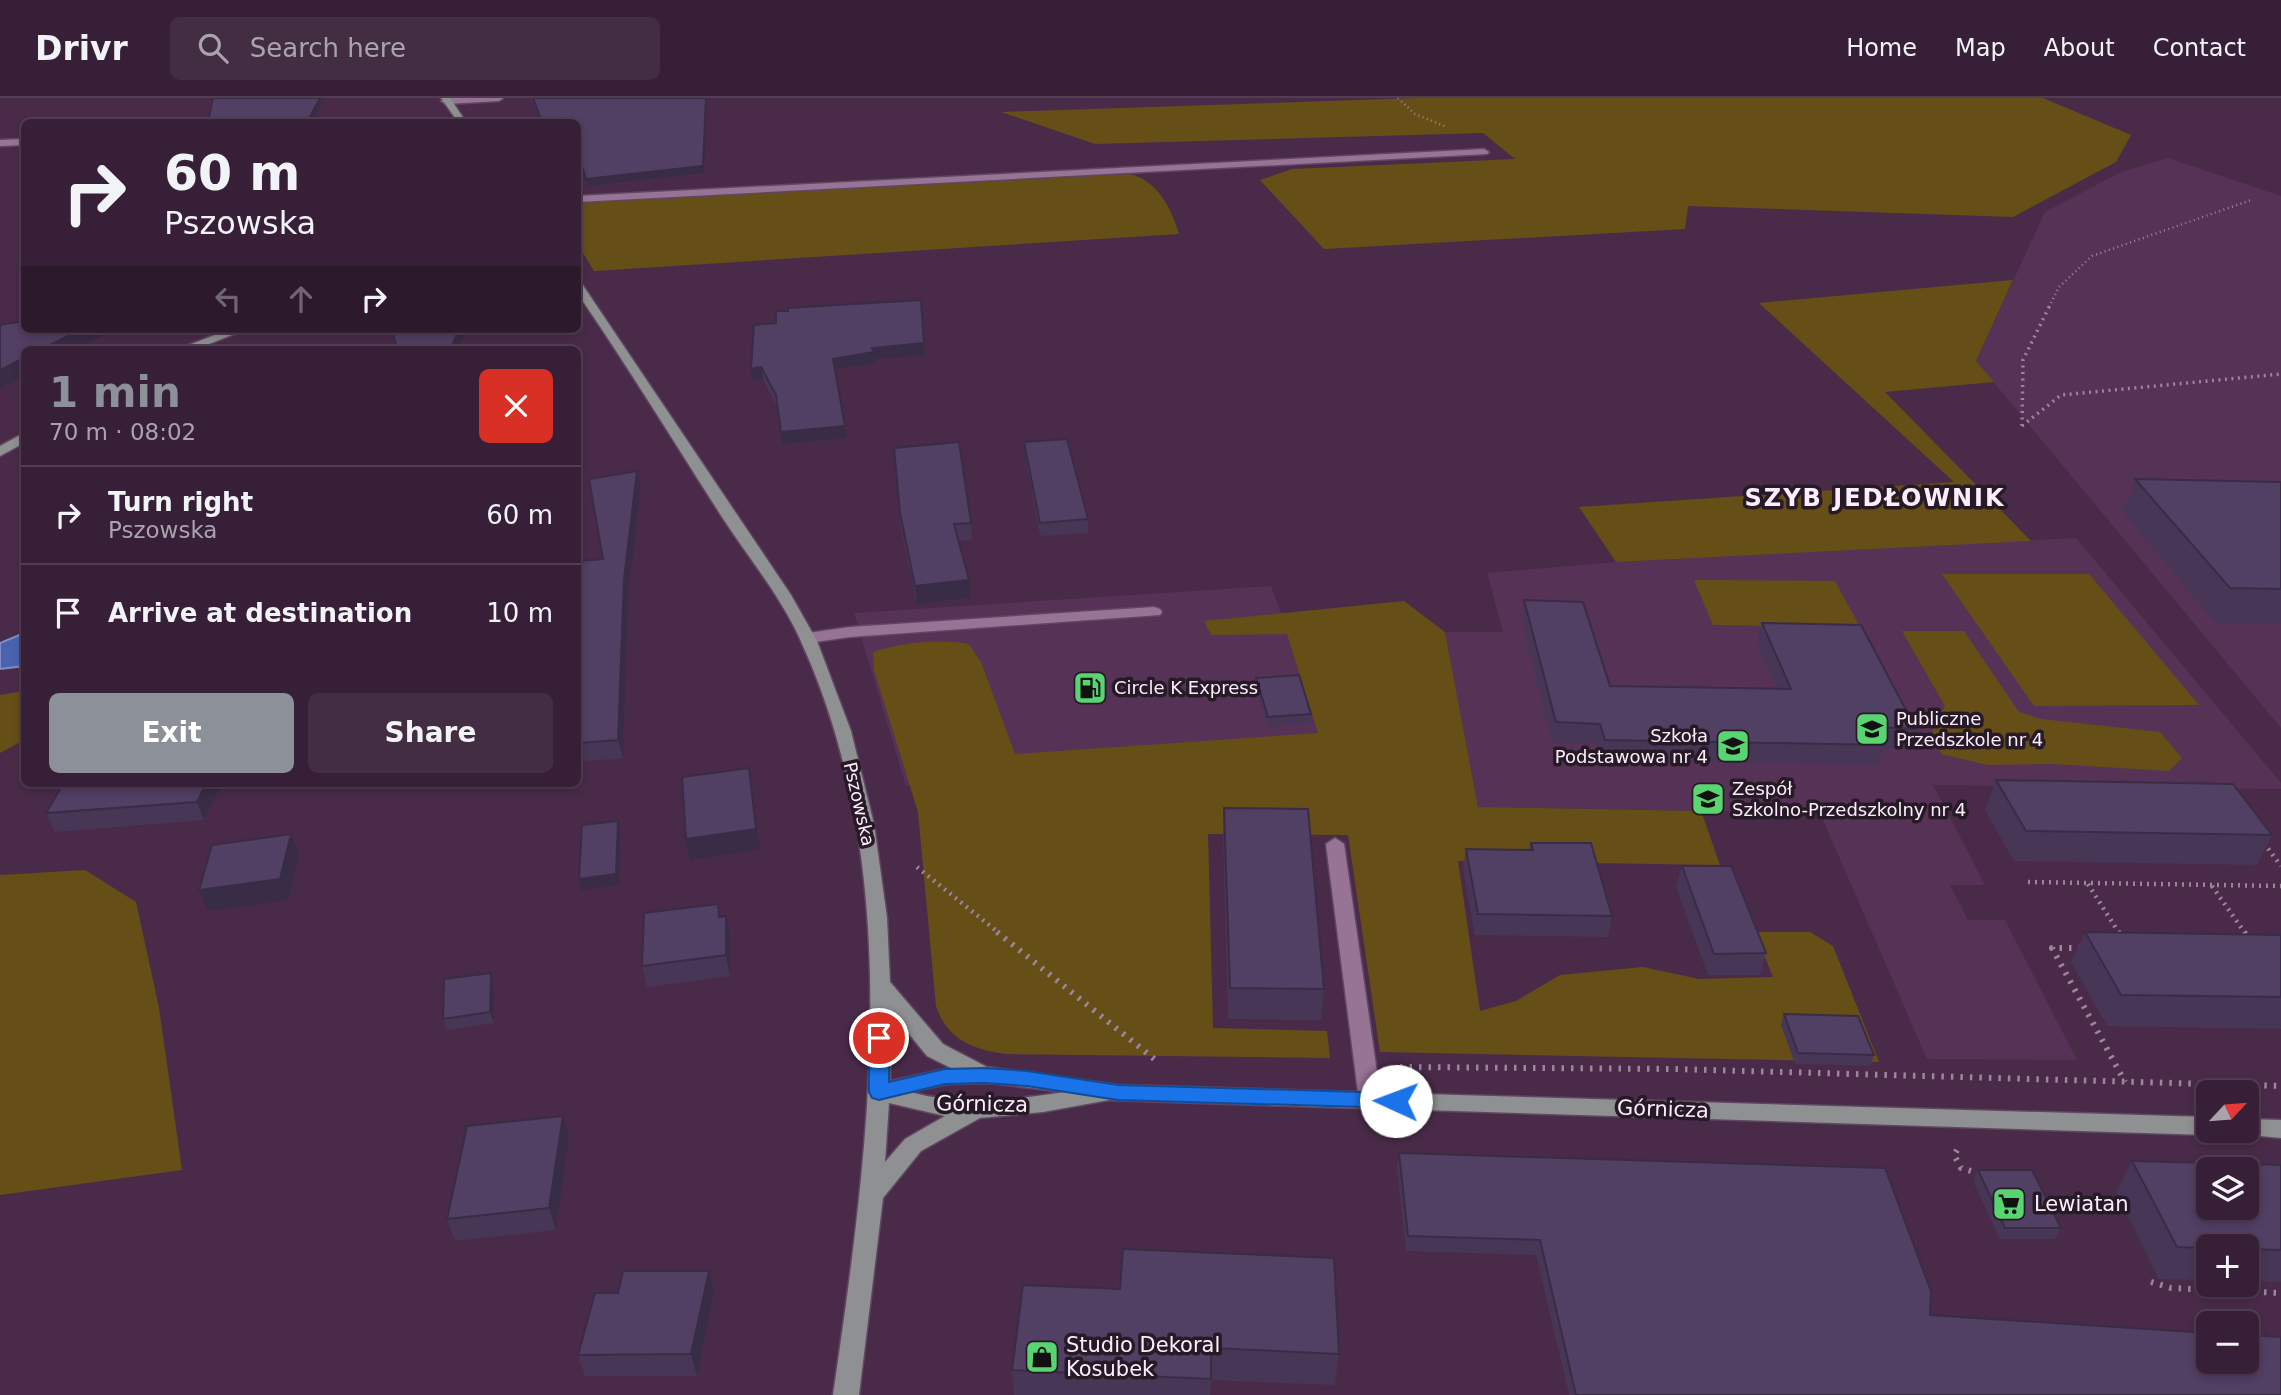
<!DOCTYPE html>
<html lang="en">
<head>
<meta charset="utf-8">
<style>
  :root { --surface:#372037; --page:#422d42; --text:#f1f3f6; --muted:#aaa3ad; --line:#513e52; --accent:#8c9099 }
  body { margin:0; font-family:"DejaVu Sans",sans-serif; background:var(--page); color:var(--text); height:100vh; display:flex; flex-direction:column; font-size:26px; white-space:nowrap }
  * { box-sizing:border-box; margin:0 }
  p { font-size:23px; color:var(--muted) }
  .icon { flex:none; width:38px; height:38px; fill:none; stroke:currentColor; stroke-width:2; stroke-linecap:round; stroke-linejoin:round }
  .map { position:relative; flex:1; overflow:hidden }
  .sheet { position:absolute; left:21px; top:248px; width:560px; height:441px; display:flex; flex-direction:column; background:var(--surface); border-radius:10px; box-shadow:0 4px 10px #0003,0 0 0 2px var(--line) }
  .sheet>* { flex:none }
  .top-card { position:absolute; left:21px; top:21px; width:560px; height:214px; border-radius:10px; box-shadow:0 4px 10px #0003,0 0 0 2px var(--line); background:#372037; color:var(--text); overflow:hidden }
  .needle { width:46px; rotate:64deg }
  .fabs { position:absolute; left:2196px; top:982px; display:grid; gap:14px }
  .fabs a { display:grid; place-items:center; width:63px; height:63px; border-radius:10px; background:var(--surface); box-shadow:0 4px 10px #0003,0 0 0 2px var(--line); font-size:35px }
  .pin { position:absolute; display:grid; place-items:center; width:60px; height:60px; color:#fff; margin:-30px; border:4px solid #fff; border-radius:50%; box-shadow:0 2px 7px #0007 }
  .me { position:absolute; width:77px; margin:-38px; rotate:272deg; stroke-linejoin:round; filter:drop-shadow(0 0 5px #0008) }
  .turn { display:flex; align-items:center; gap:24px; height:147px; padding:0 28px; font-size:32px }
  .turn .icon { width:91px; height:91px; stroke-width:2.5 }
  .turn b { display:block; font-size:49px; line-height:60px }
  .lanes { display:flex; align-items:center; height:66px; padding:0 28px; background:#0003; justify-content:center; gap:35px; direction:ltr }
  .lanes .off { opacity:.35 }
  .round { display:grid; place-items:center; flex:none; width:74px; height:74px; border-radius:10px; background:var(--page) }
  .overview { display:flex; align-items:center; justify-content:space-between; height:119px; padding:0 28px }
  h1 { font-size:42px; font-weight:700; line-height:52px; color:var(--accent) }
  .primary-button { display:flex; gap:14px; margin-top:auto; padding:14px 28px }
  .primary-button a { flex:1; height:80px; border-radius:10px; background:var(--accent); color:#fff; font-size:28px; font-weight:700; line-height:80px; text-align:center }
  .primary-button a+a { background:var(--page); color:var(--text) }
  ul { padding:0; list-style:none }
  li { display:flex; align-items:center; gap:21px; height:98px; padding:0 28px; border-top:2px solid var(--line) }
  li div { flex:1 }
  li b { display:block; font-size:26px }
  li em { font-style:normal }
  header { display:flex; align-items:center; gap:42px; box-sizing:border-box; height:98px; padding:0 35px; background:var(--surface); border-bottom:2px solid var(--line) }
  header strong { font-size:33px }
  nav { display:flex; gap:38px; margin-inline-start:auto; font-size:24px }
  .search { width:490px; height:63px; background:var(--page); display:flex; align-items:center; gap:18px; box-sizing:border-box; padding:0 24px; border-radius:10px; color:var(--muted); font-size:26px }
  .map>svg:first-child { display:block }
  .built { fill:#563256 }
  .green { fill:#654f17 }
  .water { fill:#4963af; stroke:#7f8cc6; stroke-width:2 }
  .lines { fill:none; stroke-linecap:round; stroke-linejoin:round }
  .lane-casing { stroke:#604760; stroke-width:3 }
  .street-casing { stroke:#604760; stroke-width:3 }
  .secondary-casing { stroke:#604760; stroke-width:3 }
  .path-far3 { stroke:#9d859c; stroke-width:2.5; stroke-dasharray:1 3.5; stroke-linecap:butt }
  .path-far2 { stroke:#9d859c; stroke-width:3.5; stroke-dasharray:2 4.5; stroke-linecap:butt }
  .path-far1 { stroke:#9d859c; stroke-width:4.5; stroke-dasharray:2 5; stroke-linecap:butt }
  .path { stroke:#9d859c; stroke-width:6; stroke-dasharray:2.5 7; stroke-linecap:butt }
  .lane { fill:#977496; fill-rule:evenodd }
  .street { fill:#977496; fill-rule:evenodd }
  .secondary { fill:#8e9091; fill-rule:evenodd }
  .wall { fill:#473656 }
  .shaded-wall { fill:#392c46 }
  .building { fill:#523f64; stroke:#392c46; stroke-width:2; fill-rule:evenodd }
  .route { fill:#1a73e8; stroke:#114b97; stroke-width:2 }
  .labels { text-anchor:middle; stroke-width:7; stroke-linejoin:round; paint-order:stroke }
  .poi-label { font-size:18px; fill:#fdedfc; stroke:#271a27; text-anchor:start }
  .street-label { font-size:18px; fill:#fdedfc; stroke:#271a27 }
  .near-street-label { font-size:21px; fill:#fdedfc; stroke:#271a27 }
  .near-poi-label { font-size:21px; fill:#fdedfc; stroke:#271a27; text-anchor:start }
  .district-label { font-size:24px; font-weight:bold; letter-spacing:2px; fill:#fdedfc; stroke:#271a27 }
</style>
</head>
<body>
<header>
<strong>Drivr</strong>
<div class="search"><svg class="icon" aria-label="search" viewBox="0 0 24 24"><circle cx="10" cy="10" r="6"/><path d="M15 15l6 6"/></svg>Search here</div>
<nav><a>Home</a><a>Map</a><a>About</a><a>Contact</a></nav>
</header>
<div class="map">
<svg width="2281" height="1297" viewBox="0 0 2281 1297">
  <rect width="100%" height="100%" fill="#492b49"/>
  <!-- built -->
  <g class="built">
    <polygon points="2168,60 2281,98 2281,630 1976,263 2045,114 2121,74"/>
    <polygon points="2076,440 2281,685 2281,691 1933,687 1985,787 1950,787 1968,822 2005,822 2077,962 1927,961 1820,715 1478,709 1445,534 1503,534 1487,475 1616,464"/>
    <polygon points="1271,488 1327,640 906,688 854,515"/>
  </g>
  <!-- green -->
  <g class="green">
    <polygon points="1417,0 2043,0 2131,37 2116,64 2013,119 1688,108 1685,131 1324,151 1260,82 1292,71 1515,61 1483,35 1095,46 1001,14"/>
    <path d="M1130,76C1158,83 1171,110 1179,136L594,173L578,147V105Z"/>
    <polygon points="2013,182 1976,263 1994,284 1885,294 2031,443 1616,464 1579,409 1954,384 1759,205"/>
    <polygon points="1942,476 2089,476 2199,607 2034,608"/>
    <polygon points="1694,482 1835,483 1860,529 1713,527"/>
    <path d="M1404,503L1445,534L1478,709L1701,713L1720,767L1458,763L1480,913L1516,903L1560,877L1643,869L1699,881L1773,879L1755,834H1810L1833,848L1879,964L1380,954L1348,737L1208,736L1213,930L1327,933L1330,960L1005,956C972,951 947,941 936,908L918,714L874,572L873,554C906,544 935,541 969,546L981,564L1015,656L1318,635L1287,536L1211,537L1204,523Z"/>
    <polygon points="1902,533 1964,533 2019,614 2041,621 2160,634 2182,660 2169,673 2053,666 1988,667 1941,656 1932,633 1945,608"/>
    <polygon points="24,593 24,642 0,655 0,597"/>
    <polygon points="85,772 136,804 159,910 182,1072 0,1097 0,777"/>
  </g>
  <!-- water -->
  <polygon class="water" points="24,535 24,568 0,571 0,545"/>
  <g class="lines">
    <defs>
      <g id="lane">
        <polygon points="24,41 24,47 0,48 0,42"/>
        <polygon points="1154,509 1160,511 1162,514 1160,517 850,539 808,545 800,540 808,535 850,529"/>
      </g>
      <g id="street">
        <polygon points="503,0 499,3 446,6 441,3 451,0"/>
        <polygon points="1484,51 1489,54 1487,56 578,104 578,98"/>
        <polygon points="1335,740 1344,746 1381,1002 1378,1008 1370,1010 1362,1008 1359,1002 1326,746"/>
      </g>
      <g id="secondary">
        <polygon points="441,0 450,0 466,24 458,24"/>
        <path d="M578,185L582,186L791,497L817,543L851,633L874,726L887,820L890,884L943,946L987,969L1118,987L2208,1019V1032H2217L2208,1037L1109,1002L1043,1014L980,1020L921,1053L883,1100L859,1297H833C869,1051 908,773 799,539C779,496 748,459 722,419C674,344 628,269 578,196ZM891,914L927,958L951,970L890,983ZM990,985L1065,994C1013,1002 961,1008 910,994L947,986ZM889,1005L945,1018L905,1041L885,1064Z"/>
        <polygon points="230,231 247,231 194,252 176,252"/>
        <polygon points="24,335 24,345 0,358 0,348"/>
        <polygon points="2247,1021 2281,1022 2281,1040 2239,1036 2237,1032 2247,1032"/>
      </g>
    </defs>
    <!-- lane casing -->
    <use href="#lane" class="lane-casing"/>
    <!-- street casing -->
    <use href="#street" class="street-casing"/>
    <!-- secondary casing -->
    <use href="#secondary" class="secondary-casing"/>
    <!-- path-far3 -->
    <g class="path-far3">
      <polyline points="1398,0 1415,16 1447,29"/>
      <polyline points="2049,209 2059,189 2092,158 2251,102"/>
    </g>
    <!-- path-far2 -->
    <g class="path-far2">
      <polyline points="2022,328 2023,262 2050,207"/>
      <polyline points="2022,328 2061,297 2281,276"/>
    </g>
    <!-- path-far1 -->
    <g class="path-far1">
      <polyline points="2264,745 2281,768"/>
      <polyline points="917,769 999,835"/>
      <polyline points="2028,784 2281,788"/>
      <polyline points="2088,786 2119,835"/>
      <polyline points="2212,788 2245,835"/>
    </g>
    <!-- path -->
    <g class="path">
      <polyline points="997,834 1158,964"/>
      <polyline points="2118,834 2121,838"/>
      <polyline points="2244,834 2249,841"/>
      <polyline points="2081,850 2052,850 2125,984"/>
      <polyline points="1400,969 1674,971 2281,988"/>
      <polyline points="1957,1052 1954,1057 1961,1070 1981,1076"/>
      <polyline points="2151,1184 2171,1190 2281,1195"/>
    </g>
    <!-- lane -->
    <use href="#lane" class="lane"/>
    <!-- street -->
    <use href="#street" class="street"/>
    <!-- secondary -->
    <use href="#secondary" class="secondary"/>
  </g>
  <!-- wall -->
  <g class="wall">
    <polygon points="531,0 707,0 704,75 588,88 580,62 578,62 578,24 541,24"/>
    <polygon points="921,202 925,257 875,261 875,265 835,272 847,340 782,346 777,309 763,281 752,282 751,271 776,225"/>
    <polygon points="1024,344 1088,421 1088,435 1040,438 1025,357"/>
    <polygon points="894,350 971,425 972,442 958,443 969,482 970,500 917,506 901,432"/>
    <polygon points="2135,381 2281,384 2281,526 2215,525 2123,414"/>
    <polygon points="641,390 628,498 623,660 578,664 578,463 603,461"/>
    <polygon points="1524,502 1610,588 1777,591 1757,545 1762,525 1916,631 1910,651 1883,650 1878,667 1601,662 1597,646 1552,644 1521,521"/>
    <polygon points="1256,580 1311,616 1310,626 1268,629 1256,590"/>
    <polygon points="1996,682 2272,737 2257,767 2014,763 1985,712"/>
    <polygon points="222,686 204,722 55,734 46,715"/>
    <polygon points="1224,710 1324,891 1321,922 1228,921 1223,740"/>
    <polygon points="1531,745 1612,818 1608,839 1475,837 1463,772 1466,751 1529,752"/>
    <polygon points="1682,768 1766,855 1760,877 1708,877 1676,789"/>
    <polygon points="726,818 730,839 730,878 647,889 642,868 721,819"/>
    <polygon points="2085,834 2281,837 2281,931 2107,928 2071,864"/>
    <polygon points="494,886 494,925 447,932 443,921"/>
    <polygon points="1784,916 1874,957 1870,968 1795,966 1781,927"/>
    <polygon points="569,1039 556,1132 455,1143 447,1121"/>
    <polygon points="1399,1055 1930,1217 2281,1297 1569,1297 1536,1157 1406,1153 1397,1071"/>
    <polygon points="2132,1063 2281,1067 2281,1184 2247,1183 2247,1148 2208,1148 2208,1182 2159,1181 2116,1094"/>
    <polygon points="1978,1072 2061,1130 2055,1141 2000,1141 1973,1083"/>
    <polygon points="709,1173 714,1195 697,1278 585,1278 578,1257 618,1195"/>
    <polygon points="1023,1187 1339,1256 1335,1287 1211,1282 1210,1297 1014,1297 1012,1272"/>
  </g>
  <!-- shaded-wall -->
  <g class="shaded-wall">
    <polygon points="320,0 325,0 312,24 307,24"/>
    <polygon points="706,0 707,0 704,75 588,88 586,81"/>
    <polygon points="82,231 115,231 74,252 40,252"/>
    <polygon points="459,231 467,231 458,252 450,252"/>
    <polygon points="924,245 925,257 875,261 875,265 834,272 833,261 872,250"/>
    <polygon points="24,260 24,277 0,290 0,272"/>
    <polygon points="761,269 763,281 752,282 751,271"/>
    <polygon points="845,328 847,340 782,346 781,334"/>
    <polygon points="637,373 641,390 628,498 623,660 618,642 624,481"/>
    <polygon points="969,482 970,500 917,506 915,488"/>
    <polygon points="749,670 760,751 690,762 686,741"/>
    <polygon points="206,686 222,686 204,722 197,704"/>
    <polygon points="618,723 620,733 619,787 581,792 579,781"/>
    <polygon points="291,736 299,757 288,802 208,813 199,792"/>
    <polygon points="726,818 730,839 730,878 726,857"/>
    <polygon points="491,875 494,886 494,925 490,914"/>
    <polygon points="563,1018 569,1039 556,1132 549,1110"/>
    <polygon points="709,1173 714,1195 697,1278 691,1256"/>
  </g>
  <!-- building -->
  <g class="building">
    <polygon points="213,0 320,0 307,24 208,24"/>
    <polygon points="533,0 706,0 703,68 586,81 578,55 578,24 542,24"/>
    <polygon points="921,202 924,245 872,250 874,254 833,261 845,328 781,334 776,297 761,269 751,271 754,227 776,225 776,213 788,213 788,210"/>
    <polygon points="24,223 24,231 82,231 40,252 24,252 24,260 0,272 0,227"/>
    <polygon points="392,231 459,231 450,252 397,252"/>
    <polygon points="1067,341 1088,421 1040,425 1024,344"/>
    <polygon points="959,344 971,425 954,426 969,482 915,488 900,415 894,350"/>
    <polygon points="637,373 624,481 618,642 578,645 578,463 603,461 589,381"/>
    <polygon points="2135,381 2281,384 2281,491 2230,490"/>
    <polygon points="1524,502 1583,504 1610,588 1791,591 1762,525 1861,527 1916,631 1875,629 1884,647 1605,642 1600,626 1556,624"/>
    <polygon points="1299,577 1311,616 1268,619 1256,580"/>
    <polygon points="749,670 756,731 686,741 682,679"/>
    <polygon points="1996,682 2233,686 2272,737 2026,733"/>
    <polygon points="63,686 206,686 197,704 46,715"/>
    <polygon points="1224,710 1308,711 1324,891 1230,890"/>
    <polygon points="618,723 616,776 579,781 582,727"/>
    <polygon points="291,736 280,781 199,792 212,747"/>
    <polygon points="1531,745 1591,745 1612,818 1478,816 1466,751 1533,752"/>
    <polygon points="1682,768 1731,768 1766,855 1714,856"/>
    <polygon points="718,806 719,819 726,818 726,857 642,868 644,815"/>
    <polygon points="2085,834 2281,837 2281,899 2121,897"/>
    <polygon points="491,875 490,914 443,921 444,881"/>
    <polygon points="1784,916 1858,918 1874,957 1798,955"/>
    <polygon points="563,1018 549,1110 447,1121 467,1028"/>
    <polygon points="1399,1055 1885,1070 1931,1193 1930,1217 2208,1235 2208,1264 2247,1264 2247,1237 2281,1239 2281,1297 1576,1297 1540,1142 1408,1138"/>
    <path d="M2132,1063L2281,1067V1152L2247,1151V1148H2208V1150L2177,1149ZM2208,1071H2247V1110H2208Z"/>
    <polygon points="1978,1072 2032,1072 2061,1130 2005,1130"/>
    <polygon points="1123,1151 1334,1160 1339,1256 1211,1250 1211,1281 1012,1272 1023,1187 1120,1191"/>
    <polygon points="623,1173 709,1173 691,1256 578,1257 595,1195 618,1195"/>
  </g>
  <!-- route -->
  <polygon class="route" points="879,932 889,940 889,984 945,971 985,970 1027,973 1118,987 1396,995 1403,997 1406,1003 1403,1008 1396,1010 1118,1002 1027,988 985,985 945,986 879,1002 872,1000 869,994 869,940"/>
  <!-- icons -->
  <defs>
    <symbol id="fuel-square" viewBox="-11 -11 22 22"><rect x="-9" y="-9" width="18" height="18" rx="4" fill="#58d570" stroke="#271a27"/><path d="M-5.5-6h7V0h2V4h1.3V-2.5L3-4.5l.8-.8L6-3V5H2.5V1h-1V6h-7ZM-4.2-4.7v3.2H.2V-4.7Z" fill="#111"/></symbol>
    <symbol id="school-square" viewBox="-11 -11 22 22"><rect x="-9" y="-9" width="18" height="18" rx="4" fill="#58d570" stroke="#271a27"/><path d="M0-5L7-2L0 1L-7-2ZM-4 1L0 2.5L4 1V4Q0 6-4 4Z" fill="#111"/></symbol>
    <symbol id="supermarket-square" viewBox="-11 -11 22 22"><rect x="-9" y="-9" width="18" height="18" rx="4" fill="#58d570" stroke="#271a27"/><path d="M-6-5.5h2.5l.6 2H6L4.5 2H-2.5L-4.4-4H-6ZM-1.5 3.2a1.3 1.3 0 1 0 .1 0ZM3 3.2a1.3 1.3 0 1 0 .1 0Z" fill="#111"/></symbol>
    <symbol id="shop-square" viewBox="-11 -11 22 22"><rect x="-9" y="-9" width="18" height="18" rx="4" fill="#58d570" stroke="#271a27"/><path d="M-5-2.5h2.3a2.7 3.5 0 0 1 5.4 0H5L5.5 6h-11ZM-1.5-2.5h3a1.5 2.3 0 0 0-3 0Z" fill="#111"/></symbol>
  </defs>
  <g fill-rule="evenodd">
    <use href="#fuel-square" x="1071" y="571" width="38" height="38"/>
    <use href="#school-square" x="1853" y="612" width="38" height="38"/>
    <use href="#school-square" x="1714" y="629" width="38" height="38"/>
    <use href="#school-square" x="1689" y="682" width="38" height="38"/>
    <use href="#supermarket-square" x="1990" y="1087" width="38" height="38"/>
    <use href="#shop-square" x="1023" y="1240" width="38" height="38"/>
  </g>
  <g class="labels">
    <!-- poi labels -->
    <g class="poi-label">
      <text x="1114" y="596">Circle K Express</text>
      <text x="1896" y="627">Publiczne<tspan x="1896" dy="21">Przedszkole nr 4</tspan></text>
      <text x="1708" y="644" text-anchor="end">Szkoła<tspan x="1708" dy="21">Podstawowa nr 4</tspan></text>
      <text x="1732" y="697">Zespół<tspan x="1732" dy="21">Szkolno-Przedszkolny nr 4</tspan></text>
    </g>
    <!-- street labels -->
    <g class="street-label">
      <text transform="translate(859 706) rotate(77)" y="6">Pszowska</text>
    </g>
    <!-- near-street labels -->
    <g class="near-street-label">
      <text transform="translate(982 1006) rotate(1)" y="7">Górnicza</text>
      <text transform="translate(1663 1011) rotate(2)" y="7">Górnicza</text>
    </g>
    <!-- near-poi labels -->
    <g class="near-poi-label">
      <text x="2034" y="1113">Lewiatan</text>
      <text x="1066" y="1254">Studio Dekoral<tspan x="1066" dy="24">Kosubek</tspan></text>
    </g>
    <!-- district labels -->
    <g class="district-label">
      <text x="1875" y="408">SZYB JEDŁOWNIK</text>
    </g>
  </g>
</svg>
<div class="fabs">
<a><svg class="needle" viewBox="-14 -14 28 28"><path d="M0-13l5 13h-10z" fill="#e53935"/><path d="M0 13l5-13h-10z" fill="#aaa3ad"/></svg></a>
<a><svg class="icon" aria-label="layers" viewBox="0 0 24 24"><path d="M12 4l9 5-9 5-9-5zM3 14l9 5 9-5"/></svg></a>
<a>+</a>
<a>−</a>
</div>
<div class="pin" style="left:879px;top:940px;background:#d93025"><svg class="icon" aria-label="arrive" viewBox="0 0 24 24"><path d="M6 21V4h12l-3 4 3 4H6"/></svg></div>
<svg class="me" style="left:1396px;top:1003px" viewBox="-20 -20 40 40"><circle r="19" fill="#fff"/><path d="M0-13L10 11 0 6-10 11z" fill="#1a73e8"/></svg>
<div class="top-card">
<div class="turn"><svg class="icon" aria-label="right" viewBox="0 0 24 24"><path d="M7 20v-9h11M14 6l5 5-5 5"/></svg><div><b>60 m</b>Pszowska</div></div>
<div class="lanes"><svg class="icon off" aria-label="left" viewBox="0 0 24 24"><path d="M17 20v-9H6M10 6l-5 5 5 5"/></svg><svg class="icon off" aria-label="ahead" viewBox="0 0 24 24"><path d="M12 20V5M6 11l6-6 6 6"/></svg><svg class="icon" aria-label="right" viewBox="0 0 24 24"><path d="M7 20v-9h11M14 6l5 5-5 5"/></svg></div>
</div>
<section class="sheet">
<div class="overview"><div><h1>1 min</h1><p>70 m · 08:02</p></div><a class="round" style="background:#d93025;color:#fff"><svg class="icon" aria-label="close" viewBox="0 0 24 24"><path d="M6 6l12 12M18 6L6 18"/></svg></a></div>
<ul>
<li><svg class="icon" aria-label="right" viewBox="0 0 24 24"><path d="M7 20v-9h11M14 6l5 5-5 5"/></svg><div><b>Turn right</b><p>Pszowska</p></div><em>60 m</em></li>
<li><svg class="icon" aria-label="arrive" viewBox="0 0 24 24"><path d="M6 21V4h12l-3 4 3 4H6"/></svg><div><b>Arrive at destination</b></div><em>10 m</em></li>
</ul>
<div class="primary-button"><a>Exit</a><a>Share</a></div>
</section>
</div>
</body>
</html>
